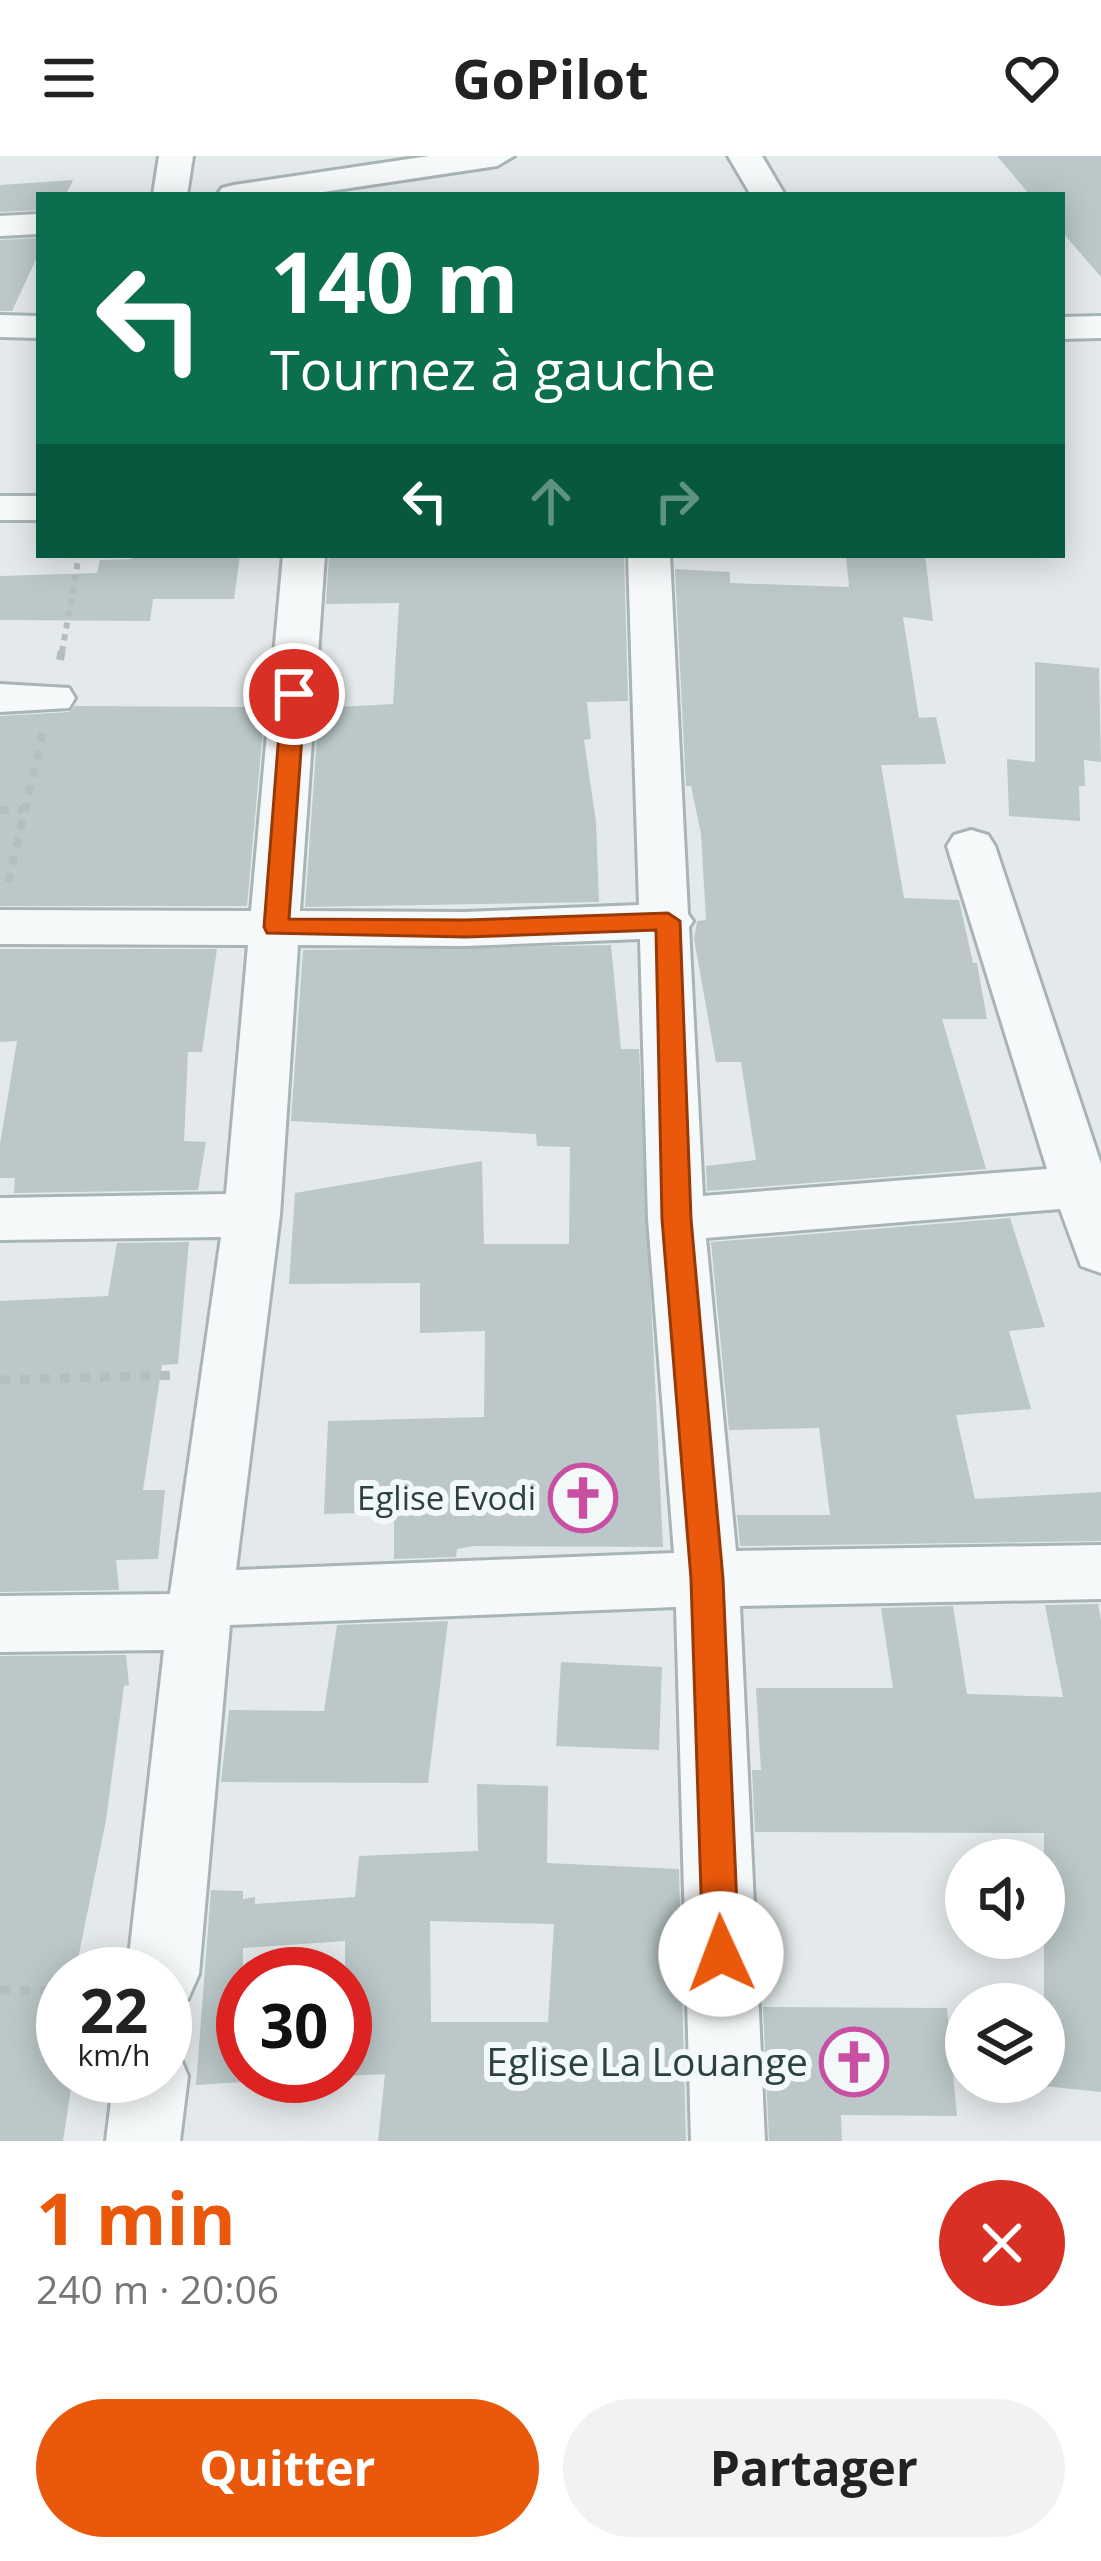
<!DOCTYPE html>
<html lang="fr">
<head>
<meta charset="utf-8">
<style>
  :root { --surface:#fff; --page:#f2f2f2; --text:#222; --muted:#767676; --accent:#ea580c }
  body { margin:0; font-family:"Open Sans",sans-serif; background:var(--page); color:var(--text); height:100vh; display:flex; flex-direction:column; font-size:45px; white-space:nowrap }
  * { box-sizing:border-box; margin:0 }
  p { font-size:39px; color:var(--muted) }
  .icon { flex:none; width:66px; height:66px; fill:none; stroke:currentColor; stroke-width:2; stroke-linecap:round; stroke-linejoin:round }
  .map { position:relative; height:1985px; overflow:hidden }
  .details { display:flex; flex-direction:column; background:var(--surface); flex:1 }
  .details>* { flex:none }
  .hud { position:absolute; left:36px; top:36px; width:1029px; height:366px; border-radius:0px; box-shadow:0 6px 30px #0003; background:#0b6e4f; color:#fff; overflow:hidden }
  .controls { position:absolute; left:945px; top:1683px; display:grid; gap:24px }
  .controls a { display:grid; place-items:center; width:120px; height:120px; border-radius:50%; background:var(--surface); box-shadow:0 6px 30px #0003; font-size:60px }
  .speed { position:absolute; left:36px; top:1791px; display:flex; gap:24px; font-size:60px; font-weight:700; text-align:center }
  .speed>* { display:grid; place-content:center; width:156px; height:156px; border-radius:50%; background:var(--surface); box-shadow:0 6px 30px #0003; line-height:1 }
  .speed small { font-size:30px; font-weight:400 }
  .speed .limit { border:18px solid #d22; background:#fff; color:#111 }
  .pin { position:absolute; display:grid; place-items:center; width:102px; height:102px; color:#fff; margin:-51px; border:6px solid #fff; border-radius:50%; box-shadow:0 3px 12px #0007 }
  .me { position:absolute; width:132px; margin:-66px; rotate:358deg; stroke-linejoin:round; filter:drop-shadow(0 0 9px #0008) }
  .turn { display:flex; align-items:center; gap:42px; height:252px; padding:0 36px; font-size:54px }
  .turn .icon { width:156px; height:156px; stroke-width:2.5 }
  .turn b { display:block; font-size:84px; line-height:102px }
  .lanes { display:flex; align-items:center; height:114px; padding:0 36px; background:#0003; justify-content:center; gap:60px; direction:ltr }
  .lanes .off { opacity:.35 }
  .round { display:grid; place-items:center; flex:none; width:126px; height:126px; border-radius:63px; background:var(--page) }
  .head { display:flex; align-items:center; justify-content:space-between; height:204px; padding:0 36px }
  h1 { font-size:72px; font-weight:700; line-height:90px; color:var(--accent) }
  .primary-button { display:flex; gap:24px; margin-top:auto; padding:24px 36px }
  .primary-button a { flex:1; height:138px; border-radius:72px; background:var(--accent); color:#fff; font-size:48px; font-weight:700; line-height:138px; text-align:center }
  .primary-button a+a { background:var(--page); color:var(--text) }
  header { display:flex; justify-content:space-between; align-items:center; height:156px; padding:0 36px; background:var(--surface); font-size:54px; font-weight:700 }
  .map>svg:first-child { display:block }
  .building { fill:#bbc7c8; fill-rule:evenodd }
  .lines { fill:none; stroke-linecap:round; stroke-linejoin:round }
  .minor-casing { stroke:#a9b4b5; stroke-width:6 }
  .path-far2 { stroke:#b5bebf; stroke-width:6; stroke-dasharray:6 6; stroke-linecap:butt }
  .path-far1 { stroke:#b5bebf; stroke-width:8; stroke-dasharray:9 9; stroke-linecap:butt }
  .path { stroke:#b5bebf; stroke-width:9; stroke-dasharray:10 10; stroke-linecap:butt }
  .minor { fill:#f6f9f9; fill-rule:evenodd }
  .route { fill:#ea580c; stroke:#983908; stroke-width:3 }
  .labels { text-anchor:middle; stroke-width:12; stroke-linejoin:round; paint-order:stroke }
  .poi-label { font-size:33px; fill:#2c4143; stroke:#f3f8f8; text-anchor:end }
  .near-poi-label { font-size:39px; fill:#2c4143; stroke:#f3f8f8; text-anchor:end }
</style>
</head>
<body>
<header><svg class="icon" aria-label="menu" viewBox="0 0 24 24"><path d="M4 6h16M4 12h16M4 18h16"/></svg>GoPilot<svg class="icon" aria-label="heart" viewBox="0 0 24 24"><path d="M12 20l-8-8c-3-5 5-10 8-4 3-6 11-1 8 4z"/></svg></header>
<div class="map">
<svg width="1101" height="1985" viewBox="0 0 1101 1985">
  <rect width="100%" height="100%" fill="#e4eaeb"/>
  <!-- building -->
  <g class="building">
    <polygon points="997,0 1101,0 1101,121 1062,76 1062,39 1030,39"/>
    <polygon points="73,24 66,39 39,39 39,54 0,56 0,29"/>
    <polygon points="39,82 39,97 12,155 0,155 0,84"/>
    <polygon points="133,399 240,399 234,443 153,443 150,465 0,464 0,420 97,417 100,404 132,403"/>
    <polygon points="329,399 624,399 628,545 587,546 591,583 584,584 596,666 599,746 305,751 319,552 393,548 399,447 326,448"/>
    <polygon points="846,399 925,399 933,465 903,461 919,562 936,561 946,608 881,609 904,742 959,744 973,807 977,807 987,863 942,863 986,1013 707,1035 706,1010 756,1004 741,906 716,906 694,783 697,765 706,764 701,678 691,630 686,630 675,413 730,416 730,427 849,431"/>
    <polygon points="1035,506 1099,512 1101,606 1084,604 1085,630 1079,630 1080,665 1009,660 1007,603 1035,606"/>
    <polygon points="75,550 265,551 247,750 0,750 0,560 69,556"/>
    <polygon points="611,789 621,893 639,893 663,1391 473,1390 457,1393 456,1401 394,1403 394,1356 324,1358 328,1265 484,1261 485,1175 420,1177 420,1127 289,1128 295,1037 482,1005 484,1088 569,1088 570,991 537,990 536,978 291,965 303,794"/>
    <polygon points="0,793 217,793 202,896 188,896 184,985 206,986 198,1034 14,1037 15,1022 0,1022 0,988 17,885 0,886"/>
    <polygon points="1010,1062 1045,1171 1009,1175 1031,1253 956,1259 975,1343 1101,1336 1101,1385 740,1390 737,1359 830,1359 819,1272 729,1274 711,1086"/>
    <polygon points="189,1086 178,1208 162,1209 143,1334 165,1334 158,1403 116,1404 119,1434 0,1436 0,1145 108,1140 117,1087"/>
    <polygon points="1098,1448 1101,1464 1101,1936 1044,1930 1044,1677 755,1676 752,1614 761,1614 756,1532 893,1532 881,1452 953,1450 967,1538 1063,1541 1045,1449"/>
    <polygon points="448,1465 428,1627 221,1626 229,1554 324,1555 337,1469"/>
    <polygon points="126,1499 129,1529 124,1530 106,1664 75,1818 63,1818 63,1920 73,1920 63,1985 0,1985 0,1500"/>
    <polygon points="561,1506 662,1511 659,1594 556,1590"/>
    <path d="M477,1628L548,1630L547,1707L679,1713L686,1985H378L385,1918L345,1920V1785L243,1792V1926L196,1929L211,1734L243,1735V1743L255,1741V1748L355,1741L359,1700L478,1695ZM430,1765L554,1768L548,1866H431Z"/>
    <polygon points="763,1851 947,1852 957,1960 841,1959 842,1985 769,1985"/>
  </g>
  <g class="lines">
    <defs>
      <g id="minor">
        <polygon points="159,0 193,0 187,39 153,39"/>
        <polygon points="429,0 514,0 497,10 303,39 217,39 222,32 234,29"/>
        <polygon points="728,0 762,0 785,39 751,39"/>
        <polygon points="39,58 39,78 0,80 0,60"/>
        <polygon points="0,159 39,160 39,182 0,181"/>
        <polygon points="1101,160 1101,182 1062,183 1062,161"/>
        <rect x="0" y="340" width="39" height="24"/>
        <path d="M283,399H325L300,755L465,756L639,749L628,399H670L688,758L693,765L689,771L703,1040L1047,1013L947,690L954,679L971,674L988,679L995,690L1101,1008V1117L1081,1110L1060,1053L706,1082L736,1395L1101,1389V1443L740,1450L765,1985H691L676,1451L230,1469L199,1818L188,1843L165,1852V1818H127L164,1494L0,1496V1440L170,1438L221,1081L0,1084V1042L226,1038L248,789L0,788V754L251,755ZM640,783L648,1063L674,1397L236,1414L280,1059L298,789L465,790Z"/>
        <polygon points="0,528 69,532 75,542 69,552 0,556"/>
        <polygon points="165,1889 177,1894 188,1920 180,1985 106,1985 114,1920 165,1920"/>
      </g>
    </defs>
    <!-- minor casing -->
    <use href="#minor" class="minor-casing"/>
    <!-- path-far2 -->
    <polyline class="path-far2" points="62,496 79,399"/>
    <!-- path-far1 -->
    <g class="path-far1">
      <polyline points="60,504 62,493"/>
      <polyline points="0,654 23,654"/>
      <polyline points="8,726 43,577"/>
    </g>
    <!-- path -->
    <g class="path">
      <polyline points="0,1224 178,1219"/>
      <polyline points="0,1834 63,1835"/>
    </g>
    <!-- minor -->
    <use href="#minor" class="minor"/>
  </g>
  <!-- route -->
  <polygon class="route" points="294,532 305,538 289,763 466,764 668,757 680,765 691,1063 723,1423 739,1798 734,1810 721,1815 709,1810 703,1798 691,1423 662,1063 656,774 466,781 267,777 264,771 282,538"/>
  <!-- icons -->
  <defs>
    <symbol id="church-ring" viewBox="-11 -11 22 22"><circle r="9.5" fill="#f3f8f8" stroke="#c94fa3" stroke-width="1.5"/><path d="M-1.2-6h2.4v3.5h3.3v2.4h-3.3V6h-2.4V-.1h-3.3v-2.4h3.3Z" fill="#c94fa3"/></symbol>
  </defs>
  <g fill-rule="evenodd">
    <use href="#church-ring" x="545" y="1304" width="76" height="76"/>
    <use href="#church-ring" x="816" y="1868" width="76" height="76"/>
  </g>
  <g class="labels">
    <!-- poi labels -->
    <g class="poi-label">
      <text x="536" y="1354">Eglise Evodi</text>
    </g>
    <!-- near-poi labels -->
    <g class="near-poi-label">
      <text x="808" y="1920">Eglise La Louange</text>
    </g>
  </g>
</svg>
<div class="controls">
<a><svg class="icon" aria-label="sound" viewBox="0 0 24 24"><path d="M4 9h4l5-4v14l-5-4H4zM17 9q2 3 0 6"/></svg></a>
<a><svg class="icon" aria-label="layers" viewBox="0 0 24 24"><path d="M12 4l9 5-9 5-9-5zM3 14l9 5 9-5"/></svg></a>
</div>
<div class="speed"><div>22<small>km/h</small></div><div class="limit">30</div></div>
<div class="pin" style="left:294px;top:538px;background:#d93025"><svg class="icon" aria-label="arrive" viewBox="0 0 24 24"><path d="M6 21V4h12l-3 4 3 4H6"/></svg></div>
<svg class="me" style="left:721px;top:1798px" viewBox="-20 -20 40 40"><circle r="19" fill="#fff"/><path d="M0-13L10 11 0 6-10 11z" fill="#ea580c"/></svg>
<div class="hud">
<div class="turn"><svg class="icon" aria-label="left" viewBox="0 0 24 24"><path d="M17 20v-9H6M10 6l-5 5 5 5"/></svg><div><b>140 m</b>Tournez à gauche</div></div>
<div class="lanes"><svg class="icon" aria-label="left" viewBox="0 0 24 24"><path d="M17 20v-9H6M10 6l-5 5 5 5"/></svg><svg class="icon off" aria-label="ahead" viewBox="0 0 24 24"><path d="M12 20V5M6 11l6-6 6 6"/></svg><svg class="icon off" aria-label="right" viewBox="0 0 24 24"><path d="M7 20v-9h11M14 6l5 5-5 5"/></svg></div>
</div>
</div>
<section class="details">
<div class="head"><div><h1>1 min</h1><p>240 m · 20:06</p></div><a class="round" style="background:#d93025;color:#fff"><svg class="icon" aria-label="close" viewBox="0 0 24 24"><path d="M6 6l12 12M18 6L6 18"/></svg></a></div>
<div class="primary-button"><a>Quitter</a><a>Partager</a></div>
</section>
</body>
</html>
